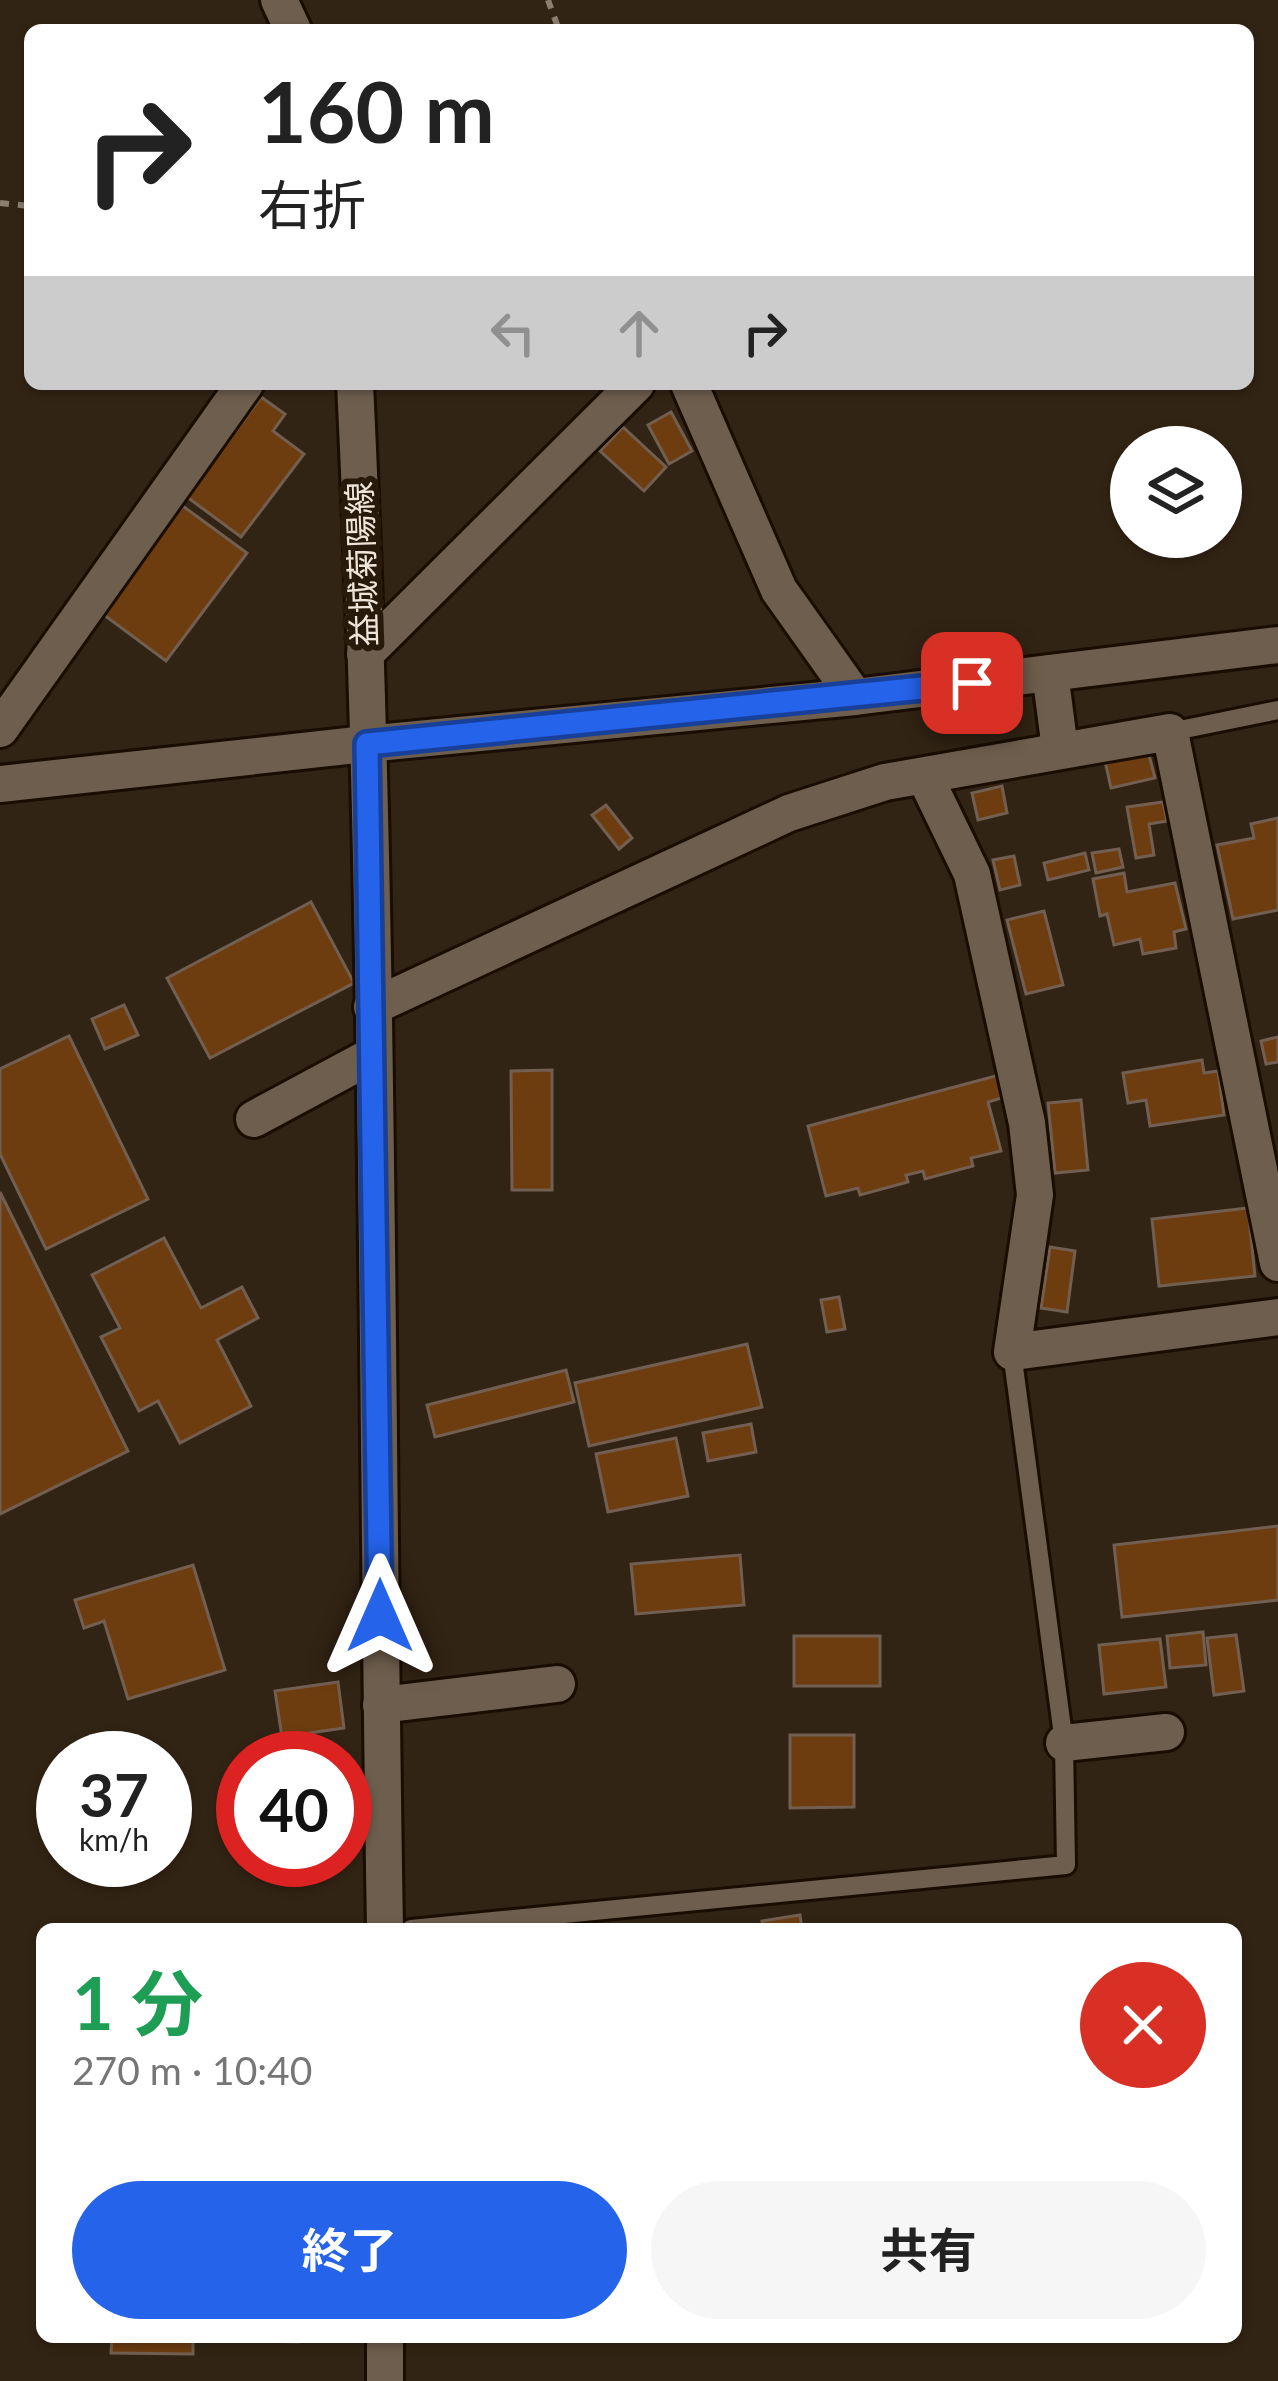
<!DOCTYPE html>
<html lang="ja">
<head>
<meta charset="utf-8">
<style>
  :root { --surface:#fff; --page:#f6f6f6; --text:#222; --muted:#767676; --accent:#2563eb }
  body { margin:0; font-family:Lato,"Noto Sans JP",sans-serif; background:var(--page); color:var(--text); height:100vh; display:flex; flex-direction:column; font-size:45px; white-space:nowrap }
  * { box-sizing:border-box; margin:0 }
  p { font-size:39px; color:var(--muted) }
  .icon { flex:none; width:66px; height:66px; fill:none; stroke:currentColor; stroke-width:2; stroke-linecap:round; stroke-linejoin:round }
  .map { position:relative; flex:1; overflow:hidden }
  .drawer { position:absolute; left:36px; top:1923px; width:1206px; height:420px; display:flex; flex-direction:column; background:var(--surface); border-radius:18px; box-shadow:0 3px 9px #0004 }
  .drawer>* { flex:none }
  .hud { position:absolute; left:24px; top:24px; width:1230px; height:366px; border-radius:18px; box-shadow:0 3px 9px #0004; background:#fff; color:var(--text); overflow:hidden }
  .buttons { position:absolute; left:1110px; top:426px; display:grid; gap:24px }
  .buttons a { display:grid; place-items:center; width:132px; height:132px; border-radius:50%; background:var(--surface); box-shadow:0 3px 9px #0004; font-size:60px }
  .speed { position:absolute; left:36px; top:1731px; display:flex; gap:24px; font-size:60px; font-weight:700; text-align:center }
  .speed>* { display:grid; place-content:center; width:156px; height:156px; border-radius:50%; background:var(--surface); box-shadow:0 3px 9px #0004; line-height:1 }
  .speed small { font-size:30px; font-weight:400 }
  .speed .limit { border:18px solid #d22; background:#fff; color:#111 }
  .pin { position:absolute; display:grid; place-items:center; width:102px; height:102px; color:#fff; margin:-51px; border-radius:24px; box-shadow:0 6px 18px #0006 }
  .me { position:absolute; width:132px; margin:-66px; rotate:0deg; stroke-linejoin:round; filter:drop-shadow(0 0 9px #0008) }
  .turn { display:flex; align-items:center; gap:42px; height:252px; padding:0 36px; font-size:54px }
  .turn .icon { width:156px; height:156px; stroke-width:2.5 }
  .turn b { display:block; font-size:84px; line-height:102px }
  .lanes { display:flex; align-items:center; height:114px; padding:0 36px; background:#0003; justify-content:center; gap:60px; direction:ltr }
  .lanes .off { opacity:.35 }
  .round { display:grid; place-items:center; flex:none; width:126px; height:126px; border-radius:63px; background:var(--page) }
  .overview { display:flex; align-items:center; justify-content:space-between; height:204px; padding:0 36px }
  h1 { font-size:72px; font-weight:700; line-height:90px; color:#1e9e55 }
  .button { display:flex; gap:24px; margin-top:auto; padding:24px 36px }
  .button a { flex:1; height:138px; border-radius:72px; background:var(--accent); color:#fff; font-size:48px; font-weight:700; line-height:138px; text-align:center }
  .button a+a { background:var(--page); color:var(--text) }
  .map>svg:first-child { display:block }
  .building { fill:#6d3d10; stroke:#725f51; stroke-width:3 }
  .lines { fill:none; stroke-linecap:round; stroke-linejoin:round }
  .lane-casing { stroke:#190d01; stroke-width:24 }
  .street-casing { stroke:#190d01; stroke-width:42 }
  .secondary-casing { stroke:#190d01; stroke-width:42 }
  .path { stroke:#8b7f72; stroke-width:6; stroke-dasharray:9 9; stroke-linecap:butt }
  .lane { stroke:#6e5e4d; stroke-width:18 }
  .street { stroke:#6e5e4d; stroke-width:36 }
  .secondary { stroke:#6e5e4d; stroke-width:36 }
  .route-casing { stroke:#184099; stroke-width:30 }
  .route { stroke:#2563eb; stroke-width:21 }
  .labels { text-anchor:middle; stroke-width:12; stroke-linejoin:round; paint-order:stroke }
  .street-label { font-size:33px; fill:#efe5db; stroke:#281a0b }
</style>
</head>
<body>
<div class="map">
<svg width="1278" height="2381" viewBox="0 0 1278 2381">
  <rect width="100%" height="100%" fill="#322414"/>
  <!-- building -->
  <g class="building">
    <polygon points="261,397 285,414 273,431 304,454 241,537 187,497"/>
    <polygon points="671,412 692,451 669,464 648,425"/>
    <polygon points="623,427 666,467 644,491 600,451"/>
    <polygon points="180,504 247,553 166,661 100,612"/>
    <polygon points="1148,751 1155,778 1111,788 1105,761"/>
    <polygon points="1002,786 1007,813 978,820 972,793"/>
    <polygon points="1163,802 1167,821 1149,824 1154,855 1136,858 1127,807"/>
    <polygon points="606,805 632,838 619,849 592,815"/>
    <polygon points="1278,818 1278,910 1233,919 1217,845 1254,838 1251,824"/>
    <polygon points="1119,849 1123,867 1096,873 1092,853"/>
    <polygon points="1085,853 1089,870 1048,880 1044,863"/>
    <polygon points="1014,856 1020,885 1000,890 993,860"/>
    <polygon points="1124,873 1127,892 1175,883 1186,929 1174,932 1176,948 1143,954 1140,939 1114,945 1107,914 1100,916 1093,879"/>
    <polygon points="311,902 354,983 210,1058 167,978"/>
    <polygon points="1044,911 1063,985 1026,994 1007,920"/>
    <polygon points="124,1005 138,1035 105,1049 92,1019"/>
    <polygon points="69,1036 148,1199 46,1249 0,1154 0,1069"/>
    <polygon points="1278,1037 1278,1062 1266,1064 1261,1041"/>
    <polygon points="1202,1060 1204,1073 1218,1071 1224,1115 1150,1126 1146,1100 1128,1103 1123,1073"/>
    <polygon points="552,1070 552,1190 512,1190 511,1071"/>
    <polygon points="999,1075 1005,1097 988,1102 1001,1151 971,1158 973,1166 925,1179 923,1171 906,1175 908,1182 860,1195 858,1188 826,1196 808,1126"/>
    <polygon points="1081,1100 1088,1170 1055,1173 1048,1103"/>
    <polygon points="0,1192 128,1451 0,1514"/>
    <polygon points="1248,1208 1255,1276 1159,1286 1152,1219"/>
    <polygon points="164,1238 201,1308 242,1287 258,1318 217,1340 251,1406 180,1443 158,1401 139,1411 101,1337 120,1328 92,1275"/>
    <polygon points="1050,1247 1075,1251 1067,1312 1041,1308"/>
    <polygon points="839,1297 845,1329 827,1332 821,1300"/>
    <polygon points="747,1344 762,1407 589,1446 575,1383"/>
    <polygon points="566,1370 574,1402 435,1437 427,1405"/>
    <polygon points="751,1424 756,1452 708,1461 703,1433"/>
    <polygon points="676,1438 688,1496 608,1512 596,1454"/>
    <polygon points="1278,1526 1278,1600 1122,1617 1114,1545"/>
    <polygon points="740,1555 744,1605 636,1614 631,1564"/>
    <polygon points="193,1565 225,1670 128,1699 104,1621 84,1628 75,1600"/>
    <polygon points="1203,1632 1206,1665 1170,1668 1167,1636"/>
    <polygon points="1236,1635 1244,1691 1214,1695 1207,1638"/>
    <rect x="794" y="1636" width="86" height="50"/>
    <polygon points="1160,1639 1166,1687 1104,1694 1099,1645"/>
    <polygon points="338,1682 344,1728 282,1737 275,1691"/>
    <polygon points="790,1735 854,1735 854,1807 790,1808"/>
    <polygon points="800,1915 802,1929 763,1929 762,1921"/>
    <polygon points="112,2337 193,2337 193,2354 111,2353"/>
    <polygon points="226,2337 298,2337 298,2342 226,2340"/>
  </g>
  <g class="lines">
    <defs>
      <g id="lane">
        <polyline points="1170,732 1278,710"/>
        <polyline points="411,1929 1066,1865 1064,1743 1012,1352"/>
      </g>
      <g id="street">
        <polyline points="689,384 779,590 855,697"/>
        <polyline points="365,654 636,384"/>
        <polyline points="1050,673 1060,749"/>
        <polyline points="0,729 245,384"/>
        <polyline points="925,777 972,874 1027,1123 1035,1195 1012,1352 1278,1317"/>
        <polyline points="372,1007 789,813 885,782 1170,732 1278,1263"/>
        <polyline points="254,1119 373,1055"/>
        <polyline points="381,1705 557,1684"/>
        <polyline points="1064,1743 1166,1732"/>
      </g>
      <g id="secondary">
        <polyline points="279,0 293,30"/>
        <path d="M355,384C380,898 376,1414 385,1929"/>
        <polyline points="0,784 366,744 855,697 1278,645"/>
        <polyline points="385,2337 385,2381"/>
      </g>
    </defs>
    <!-- lane casing -->
    <use href="#lane" class="lane-casing"/>
    <!-- street casing -->
    <use href="#street" class="street-casing"/>
    <!-- secondary casing -->
    <use href="#secondary" class="secondary-casing"/>
    <!-- path -->
    <g class="path">
      <polyline points="548,0 559,30"/>
      <polyline points="0,203 30,206"/>
    </g>
    <!-- lane -->
    <use href="#lane" class="lane"/>
    <!-- street -->
    <use href="#street" class="street"/>
    <!-- secondary -->
    <use href="#secondary" class="secondary"/>
  </g>
  <g class="lines">
    <defs>
      <polyline id="route" points="380,1616 367,744 972,683"/>
    </defs>
    <!-- route casing -->
    <use href="#route" class="route-casing"/>
    <!-- route -->
    <use href="#route" class="route"/>
  </g>
  <g class="labels">
    <!-- street labels -->
    <g class="street-label">
      <text transform="translate(362 564) rotate(-92)" y="12">益城菊陽線</text>
    </g>
  </g>
</svg>
<div class="buttons">
<a><svg class="icon" aria-label="layers" viewBox="0 0 24 24"><path d="M12 4l9 5-9 5-9-5zM3 14l9 5 9-5"/></svg></a>
</div>
<div class="speed"><div>37<small>km/h</small></div><div class="limit">40</div></div>
<div class="pin" style="left:972px;top:683px;background:#d93025"><svg class="icon" aria-label="arrive" viewBox="0 0 24 24"><path d="M6 21V4h12l-3 4 3 4H6"/></svg></div>
<svg class="me" style="left:380px;top:1616px" viewBox="-20 -20 40 40"><path d="M0-17L14 15 0 8-14 15z" fill="#2563eb" stroke="#fff" stroke-width="4"/></svg>
<div class="hud">
<div class="turn"><svg class="icon" aria-label="right" viewBox="0 0 24 24"><path d="M7 20v-9h11M14 6l5 5-5 5"/></svg><div><b>160 m</b>右折</div></div>
<div class="lanes"><svg class="icon off" aria-label="left" viewBox="0 0 24 24"><path d="M17 20v-9H6M10 6l-5 5 5 5"/></svg><svg class="icon off" aria-label="ahead" viewBox="0 0 24 24"><path d="M12 20V5M6 11l6-6 6 6"/></svg><svg class="icon" aria-label="right" viewBox="0 0 24 24"><path d="M7 20v-9h11M14 6l5 5-5 5"/></svg></div>
</div>
<section class="drawer">
<div class="overview"><div><h1>1 分</h1><p>270 m · 10:40</p></div><a class="round" style="background:#d93025;color:#fff"><svg class="icon" aria-label="close" viewBox="0 0 24 24"><path d="M6 6l12 12M18 6L6 18"/></svg></a></div>
<div class="button"><a>終了</a><a>共有</a></div>
</section>
</div>
</body>
</html>
